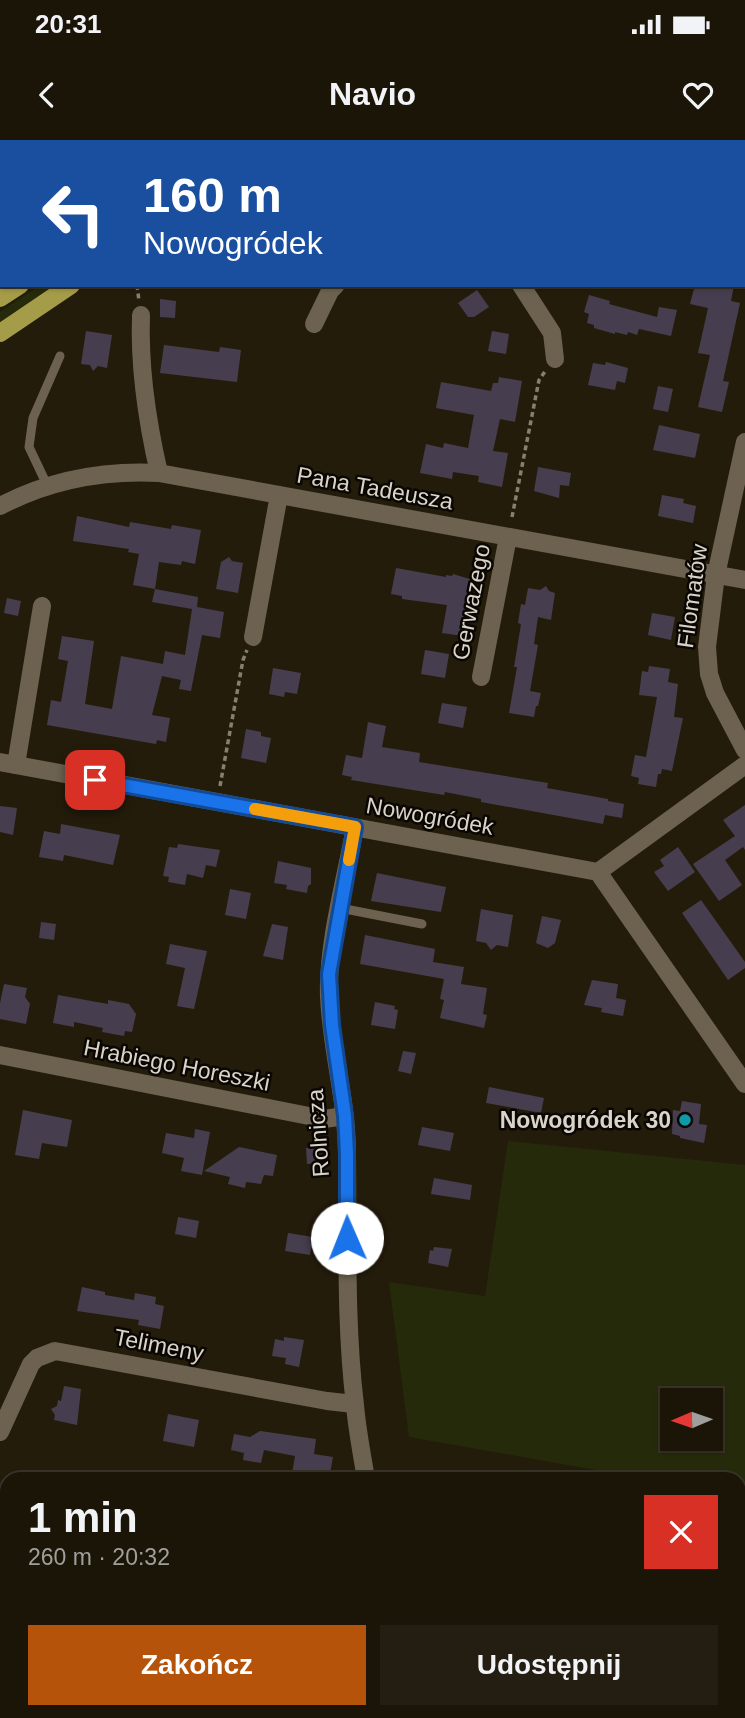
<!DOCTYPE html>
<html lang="pl">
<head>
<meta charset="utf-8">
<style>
  :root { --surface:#1b1508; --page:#241e12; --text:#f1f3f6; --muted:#a09f9c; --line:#393429; --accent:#b45309 }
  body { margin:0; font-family:Arial,sans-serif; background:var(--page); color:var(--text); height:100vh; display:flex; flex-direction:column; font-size:26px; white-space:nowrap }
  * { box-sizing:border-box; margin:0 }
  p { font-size:23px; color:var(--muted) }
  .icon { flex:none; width:38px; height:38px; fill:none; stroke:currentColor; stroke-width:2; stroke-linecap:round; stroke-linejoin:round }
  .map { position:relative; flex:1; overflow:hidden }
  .sheet { position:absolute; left:0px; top:1332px; width:746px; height:247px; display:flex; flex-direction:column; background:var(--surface); border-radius:21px 21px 0 0; box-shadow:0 2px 5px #0004,0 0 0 2px var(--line) }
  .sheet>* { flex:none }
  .top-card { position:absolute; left:0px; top:0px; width:746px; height:147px; box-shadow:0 2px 5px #0004,0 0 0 2px var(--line); background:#1a4fa0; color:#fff; overflow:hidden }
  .needle { width:46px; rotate:268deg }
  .buttons { position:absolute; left:660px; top:1248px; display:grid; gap:14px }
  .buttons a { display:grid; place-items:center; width:63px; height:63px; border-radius:0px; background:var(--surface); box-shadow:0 2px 5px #0004,0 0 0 2px var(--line); font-size:35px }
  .pin { position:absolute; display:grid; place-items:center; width:60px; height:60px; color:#fff; margin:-30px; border-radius:14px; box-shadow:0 4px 10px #0006 }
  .me { position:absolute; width:77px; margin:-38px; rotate:359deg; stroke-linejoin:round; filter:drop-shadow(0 0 5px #0008) }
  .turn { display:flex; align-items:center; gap:24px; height:147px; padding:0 28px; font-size:32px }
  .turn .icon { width:91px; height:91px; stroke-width:2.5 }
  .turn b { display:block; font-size:49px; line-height:60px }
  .round { display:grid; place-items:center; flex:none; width:74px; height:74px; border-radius:0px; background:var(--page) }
  .summary { display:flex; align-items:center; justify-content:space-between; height:119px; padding:0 28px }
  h1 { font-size:42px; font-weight:600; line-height:52px }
  .action { display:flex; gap:14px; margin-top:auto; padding:14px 28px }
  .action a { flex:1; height:80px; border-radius:0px; background:var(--accent); color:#fff; font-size:28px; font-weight:600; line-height:80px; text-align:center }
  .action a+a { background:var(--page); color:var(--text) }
  .status { display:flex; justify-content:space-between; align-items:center; height:49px; padding:0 35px; background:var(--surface); direction:ltr }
  .status svg { height:19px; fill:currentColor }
  header { display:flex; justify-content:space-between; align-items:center; height:91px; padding:0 28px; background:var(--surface); font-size:32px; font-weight:600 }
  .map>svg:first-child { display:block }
  .green { fill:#252a0a; fill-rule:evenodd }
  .building { fill:#463e4f }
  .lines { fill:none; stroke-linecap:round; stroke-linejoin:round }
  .path { stroke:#867f72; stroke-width:3.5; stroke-dasharray:5 3.5; stroke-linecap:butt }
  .lane { stroke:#6c624f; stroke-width:9 }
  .street { stroke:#6c624f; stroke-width:18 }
  .primary { stroke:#a49c49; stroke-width:18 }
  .route-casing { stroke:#114b97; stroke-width:18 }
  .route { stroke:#1a73e8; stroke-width:12 }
  .slow { stroke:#f59e0b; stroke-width:12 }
  .culture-dot { fill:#0f9aa8; stroke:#0a0703; stroke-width:2.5 }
  .labels { text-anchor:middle; stroke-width:5; stroke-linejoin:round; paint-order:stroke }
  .street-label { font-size:23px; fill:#d9d3c9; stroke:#0a0703 }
  .poi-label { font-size:23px; font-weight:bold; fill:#d9d3c9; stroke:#0a0703; text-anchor:end }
</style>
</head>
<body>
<div class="status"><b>20:31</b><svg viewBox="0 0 49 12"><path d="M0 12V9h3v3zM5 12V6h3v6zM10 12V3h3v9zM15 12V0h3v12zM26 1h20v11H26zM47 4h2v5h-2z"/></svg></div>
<header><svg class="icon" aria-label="back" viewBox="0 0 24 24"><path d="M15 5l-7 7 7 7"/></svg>Navio<svg class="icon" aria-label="heart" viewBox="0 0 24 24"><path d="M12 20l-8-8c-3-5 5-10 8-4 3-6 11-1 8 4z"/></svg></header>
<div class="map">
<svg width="745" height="1578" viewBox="0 0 745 1578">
  <rect width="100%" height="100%" fill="#241c0b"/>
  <!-- green -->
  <g class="green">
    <polygon points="40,145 54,145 0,182 0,172"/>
    <path d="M508,1001L745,1025V1356L739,1355L738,1339H647L409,1297L389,1142L485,1156ZM710,1260V1298H672V1260Z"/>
    <polygon points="739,1393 745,1394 745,1530 738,1528"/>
  </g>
  <!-- building -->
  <g class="building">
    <polygon points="695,145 734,145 731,161 740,163 723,241 729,242 722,272 698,267 710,215 698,213 708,168 690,164"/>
    <polygon points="477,150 489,167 474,177 468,177 458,163"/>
    <polygon points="589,155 610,161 609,164 657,177 659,167 677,170 671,196 639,189 637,195 628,192 627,195 615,192 615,194 594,188 594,185 587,183 589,174 584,172"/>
    <polygon points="160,159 176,161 175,178 160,177"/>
    <polygon points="86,191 112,195 107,228 98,226 93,231 90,225 81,224"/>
    <polygon points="492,191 509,194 506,214 488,211"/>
    <polygon points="164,205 219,212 220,207 241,210 237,242 160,233"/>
    <polygon points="606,222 628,228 625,243 617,241 615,250 588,245 593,223 605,225"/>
    <polygon points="499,237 522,241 515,282 500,279 493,311 508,313 502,347 478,342 479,336 453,332 452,339 420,333 426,304 443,308 444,303 468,308 474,275 436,268 441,242 491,251 493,243 498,243"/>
    <polygon points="658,246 673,249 668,272 653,269"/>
    <polygon points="659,285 700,294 695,318 653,310"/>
    <polygon points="538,327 571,333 569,346 560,345 559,358 534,351"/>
    <polygon points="662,355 684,359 683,363 696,366 693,383 658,376"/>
    <polygon points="77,376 129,387 130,382 171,389 172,385 201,390 195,424 182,421 181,425 159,422 155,449 133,445 139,414 128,412 129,409 73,401"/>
    <polygon points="229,417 232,421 243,423 238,453 216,449 221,422"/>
    <polygon points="396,428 446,437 446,435 452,436 453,434 473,440 463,496 442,493 447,465 402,459 402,456 391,454"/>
    <polygon points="546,446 549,451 555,453 551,480 538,477 534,504 538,505 530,551 541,553 538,566 536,566 534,577 509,573 517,527 514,527 521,484 518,483 521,464 525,465 528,448 540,450"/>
    <polygon points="155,449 198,457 197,467 224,472 220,498 202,495 191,551 179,549 181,540 162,536 152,575 170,578 166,602 157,600 156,604 47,585 51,560 61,562 68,521 58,519 62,496 94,501 85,564 112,569 121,516 163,524 165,511 185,515 192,469 152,462"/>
    <polygon points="7,458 21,461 18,476 4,473"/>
    <polygon points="652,473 675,477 671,500 648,495"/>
    <polygon points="425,510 449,514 445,538 421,534"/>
    <polygon points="649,526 670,529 668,542 678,544 674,577 683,578 672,631 662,629 661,634 658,634 656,647 638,644 639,638 631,636 635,615 646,617 657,557 639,555 642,531 648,532"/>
    <polygon points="273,528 301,533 297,554 285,552 284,557 269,554"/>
    <polygon points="442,563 467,567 463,588 438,583"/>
    <polygon points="368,582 386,586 382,607 420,613 419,622 548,643 547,648 608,659 608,661 624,664 622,678 605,675 603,684 481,662 481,659 445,652 444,655 351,640 352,637 342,635 346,615 362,618"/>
    <polygon points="246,589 261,592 261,596 271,598 266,623 241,618"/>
    <polygon points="745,665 745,710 743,707 725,720 742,745 719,761 693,724 735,696 723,680"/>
    <polygon points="0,666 17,668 13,695 0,692"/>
    <polygon points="61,684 120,695 113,725 64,715 63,721 39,717 44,691 60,694"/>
    <polygon points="178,704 220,710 216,727 206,725 203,738 187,734 185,745 168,742 169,737 163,736 169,707 177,708"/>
    <polygon points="678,707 695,732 668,751 654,732 664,726 660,720"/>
    <polygon points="278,721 311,728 311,744 308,746 307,753 286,749 287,745 274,743"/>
    <polygon points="377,733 446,747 441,772 371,761"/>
    <polygon points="230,749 251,753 246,779 225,775"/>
    <polygon points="701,760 745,822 745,828 728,840 682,773"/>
    <polygon points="481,769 513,775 508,807 497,805 491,810 486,803 476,801"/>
    <polygon points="542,776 561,780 555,803 548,808 536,803"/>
    <polygon points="41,782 56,784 54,800 39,798"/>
    <polygon points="272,784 288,787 283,820 263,816"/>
    <polygon points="365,795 435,809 433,822 464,827 461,844 487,848 483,874 487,875 484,888 440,878 444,860 440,859 444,839 360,824"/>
    <polygon points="170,804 207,811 194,869 177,866 185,828 166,824"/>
    <polygon points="592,840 618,844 616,858 626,860 623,876 601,872 602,868 584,865"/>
    <polygon points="4,844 27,848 25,857 30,864 26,884 0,879 0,863"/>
    <polygon points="58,855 108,864 108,860 129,864 136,874 132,892 125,891 124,896 102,892 103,888 74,882 74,887 53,883"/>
    <polygon points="375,862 395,866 394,869 398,870 395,889 371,885"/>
    <polygon points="403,911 416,913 411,934 398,931"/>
    <polygon points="489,947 544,958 541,973 486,963"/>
    <polygon points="682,961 701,964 699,984 707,985 704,1003 680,998 680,996 672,994 673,970 680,971"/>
    <polygon points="23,970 72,980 67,1007 42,1003 39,1019 15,1015"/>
    <polygon points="422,987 454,993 450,1011 418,1005"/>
    <polygon points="195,989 210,992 202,1035 181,1031 184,1018 162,1013 166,993 194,998"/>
    <polygon points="239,1007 277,1015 273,1036 264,1035 261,1044 246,1042 245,1048 228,1044 230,1037 204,1031"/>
    <polygon points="320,1007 321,1023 307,1024 306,1008"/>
    <polygon points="434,1038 472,1045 470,1060 431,1054"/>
    <polygon points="178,1077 199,1081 196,1098 175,1094"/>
    <polygon points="288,1093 313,1097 310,1115 285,1111"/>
    <polygon points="434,1107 452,1109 448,1127 428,1123 430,1110 433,1111"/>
    <polygon points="82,1147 105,1152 105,1155 134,1160 135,1153 156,1157 155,1164 164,1166 160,1189 138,1185 139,1180 77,1171"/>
    <polygon points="284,1197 304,1200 299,1227 285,1224 286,1218 272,1216 275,1199 284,1201"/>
    <polygon points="64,1246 81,1249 77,1285 54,1280 55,1275 51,1269 57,1266 58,1260 61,1261"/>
    <polygon points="168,1274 199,1280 194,1307 163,1301"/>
    <polygon points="260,1291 316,1299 314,1314 333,1317 330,1334 325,1333 324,1339 291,1339 295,1316 264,1310 261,1323 243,1320 244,1313 231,1310 234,1294 250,1297"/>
  </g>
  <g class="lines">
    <!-- path -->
    <g class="path">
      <polyline points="137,145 139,161"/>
      <polyline points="512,377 539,240 546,230"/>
      <polyline points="220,646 243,520 247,510"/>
    </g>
    <!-- lane -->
    <g class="lane">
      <polyline points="47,345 29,307 33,278 60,216"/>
      <polyline points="340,768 422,784"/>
      <polyline points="477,1572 513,1578"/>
    </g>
    <!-- street -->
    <g class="street">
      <polyline points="538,2 540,0"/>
      <polyline points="521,145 552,193 555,219"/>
      <path d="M141,175C139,229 147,281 159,333"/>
      <polyline points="314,184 330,151 336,145"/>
      <polyline points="745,302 716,435 707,507 709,534 715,553 745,610"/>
      <path d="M0,366C50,340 102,330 159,333L745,440"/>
      <polyline points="253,497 279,355"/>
      <polyline points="481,537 508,397"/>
      <polyline points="0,622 598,732 745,944"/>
      <polyline points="16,625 42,466"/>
      <path d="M355,687C346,738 327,805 329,856C331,909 347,961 347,1014C348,1098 345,1182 355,1265C357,1290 362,1314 366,1339"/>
      <polyline points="598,732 745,625"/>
      <polyline points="0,915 324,979 345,976"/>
      <polyline points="0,1292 31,1224 37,1218 55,1211 327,1261 354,1264"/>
      <polyline points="0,1449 7,1450"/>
      <polyline points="411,1572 413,1578"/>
    </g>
    <!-- primary -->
    <g class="primary">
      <polyline points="231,2 234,0"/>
      <polyline points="282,2 284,0"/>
      <polyline points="0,158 20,145"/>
      <polyline points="0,193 71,145"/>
    </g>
  </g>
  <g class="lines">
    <defs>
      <polyline id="route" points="95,640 355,687 329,834 332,885 345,976 347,1013 347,1098"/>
    </defs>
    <!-- route casing -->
    <use href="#route" class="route-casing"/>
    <!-- route -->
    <use href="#route" class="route"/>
    <!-- slow -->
    <polyline class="slow" points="255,669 355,687 349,720"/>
  </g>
  <!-- markers -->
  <circle class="culture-dot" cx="685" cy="980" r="7"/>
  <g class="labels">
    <!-- street labels -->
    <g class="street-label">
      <text transform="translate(375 348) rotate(10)" y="8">Pana Tadeusza</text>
      <text transform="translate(692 456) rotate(-82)" y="8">Filomatów</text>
      <text transform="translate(471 462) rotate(-79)" y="8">Gerwazego</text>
      <text transform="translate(430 676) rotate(10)" y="8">Nowogródek</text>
      <text transform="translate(177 925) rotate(11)" y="8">Hrabiego Horeszki</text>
      <text transform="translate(318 993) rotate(-94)" y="8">Rolnicza</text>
      <text transform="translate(159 1205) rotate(11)" y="8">Telimeny</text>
    </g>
    <!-- poi labels -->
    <g class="poi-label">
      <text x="671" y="988">Nowogródek 30</text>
    </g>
  </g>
</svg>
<div class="buttons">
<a><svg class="needle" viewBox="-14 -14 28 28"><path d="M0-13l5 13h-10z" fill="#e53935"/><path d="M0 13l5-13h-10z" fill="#a09f9c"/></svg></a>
</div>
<div class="pin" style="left:95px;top:640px;background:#d93025"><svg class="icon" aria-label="arrive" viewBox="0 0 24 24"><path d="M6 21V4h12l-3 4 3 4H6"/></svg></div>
<svg class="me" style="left:347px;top:1098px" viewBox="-20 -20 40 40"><circle r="19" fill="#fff"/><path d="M0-13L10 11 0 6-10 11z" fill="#1a73e8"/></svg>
<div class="top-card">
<div class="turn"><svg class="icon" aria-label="left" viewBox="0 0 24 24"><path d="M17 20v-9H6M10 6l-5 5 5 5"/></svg><div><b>160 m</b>Nowogródek</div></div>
</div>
<section class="sheet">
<div class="summary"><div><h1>1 min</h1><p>260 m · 20:32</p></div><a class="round" style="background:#d93025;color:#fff"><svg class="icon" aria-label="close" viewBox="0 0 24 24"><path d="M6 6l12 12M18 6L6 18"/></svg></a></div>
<div class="action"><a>Zakończ</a><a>Udostępnij</a></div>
</section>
</div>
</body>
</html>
